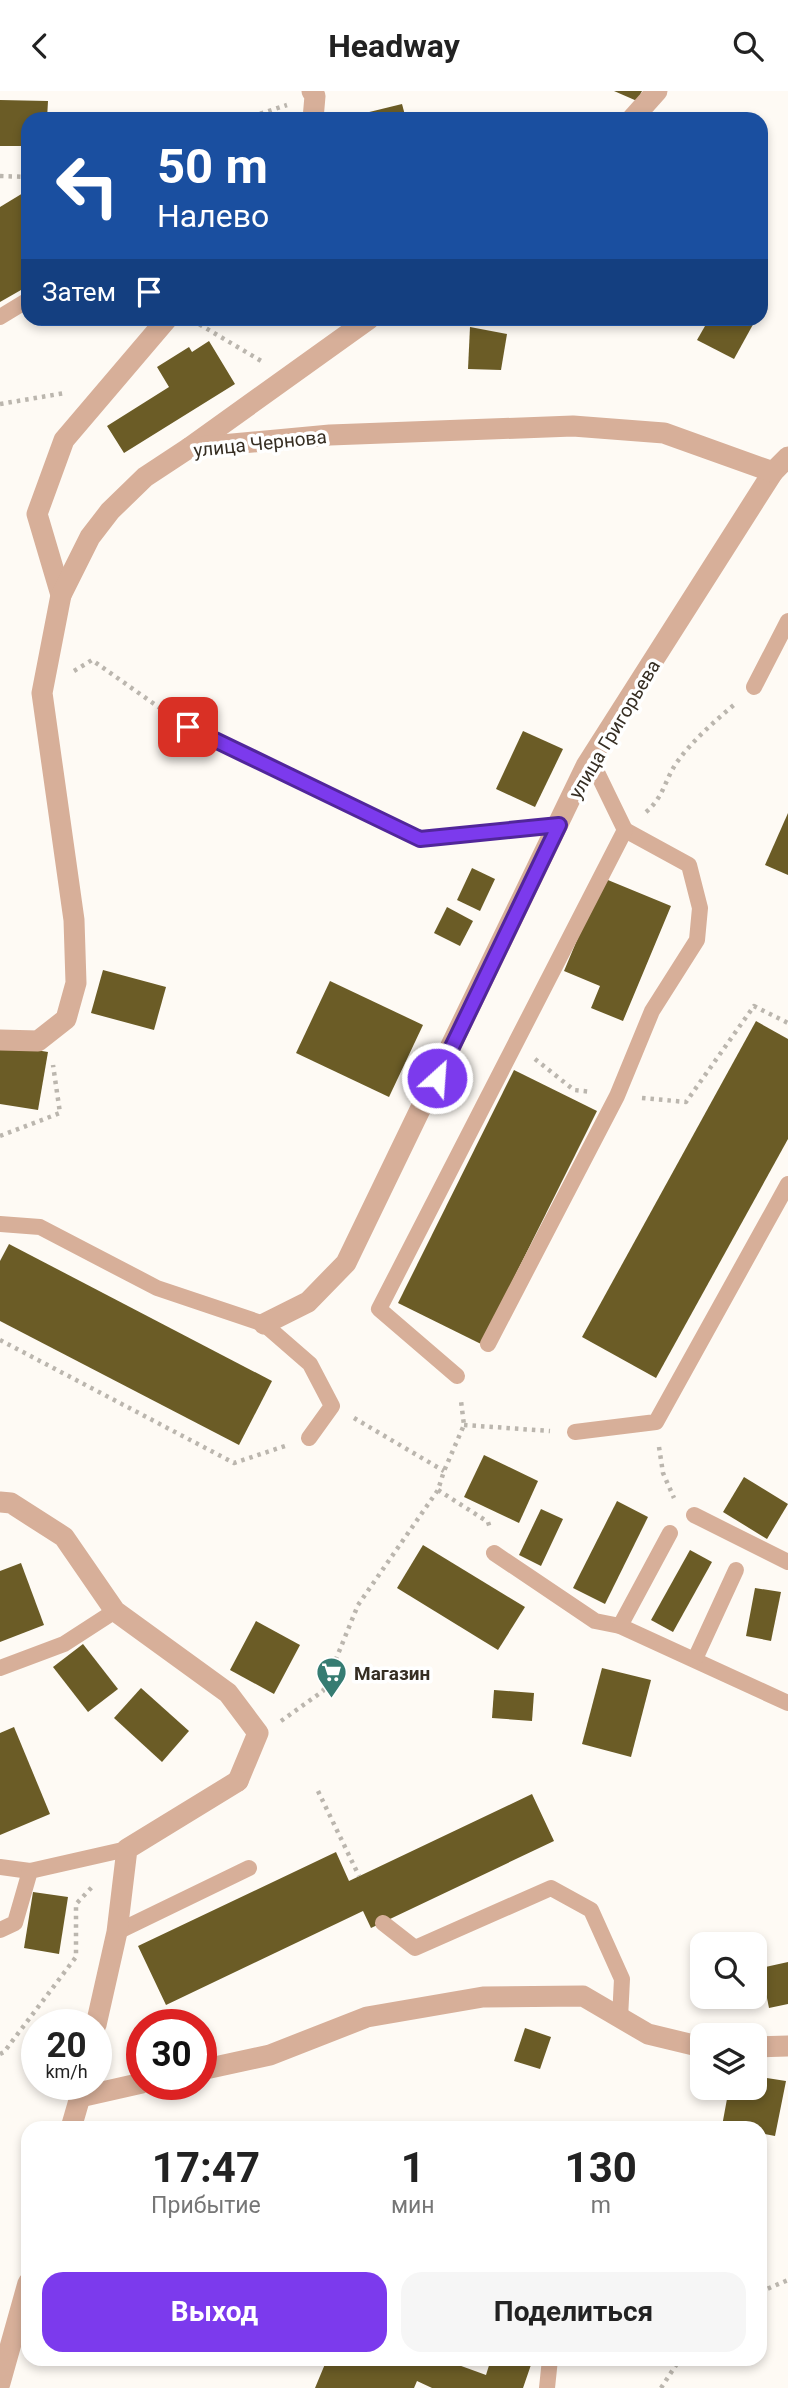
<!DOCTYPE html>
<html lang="ru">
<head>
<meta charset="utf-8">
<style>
  :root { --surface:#fff; --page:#f6f6f6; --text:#222; --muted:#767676; --accent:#7c3aed }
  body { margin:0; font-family:Roboto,sans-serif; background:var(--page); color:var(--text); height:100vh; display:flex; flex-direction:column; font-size:26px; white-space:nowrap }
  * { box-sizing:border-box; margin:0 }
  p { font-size:23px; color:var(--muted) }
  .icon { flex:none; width:38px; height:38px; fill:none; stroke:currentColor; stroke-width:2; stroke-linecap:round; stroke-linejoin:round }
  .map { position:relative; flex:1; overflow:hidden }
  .drawer { position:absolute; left:21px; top:2030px; width:746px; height:245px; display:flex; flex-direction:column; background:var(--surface); border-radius:21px; box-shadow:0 4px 10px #0003 }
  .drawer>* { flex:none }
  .top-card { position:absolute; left:21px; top:21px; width:747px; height:214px; border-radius:21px; box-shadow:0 4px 10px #0003; background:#1a4fa0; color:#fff; overflow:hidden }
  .fabs { position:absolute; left:690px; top:1841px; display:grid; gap:14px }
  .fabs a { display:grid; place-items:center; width:77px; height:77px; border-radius:14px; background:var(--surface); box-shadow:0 4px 10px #0003; font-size:35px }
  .speed { position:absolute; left:21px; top:1918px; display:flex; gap:14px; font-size:35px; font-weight:700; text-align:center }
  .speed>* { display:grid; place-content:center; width:91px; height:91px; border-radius:50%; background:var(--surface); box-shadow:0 4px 10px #0003; line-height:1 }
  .speed small { font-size:18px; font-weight:400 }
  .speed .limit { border:10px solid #d22; background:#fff; color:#111 }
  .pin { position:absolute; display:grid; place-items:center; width:60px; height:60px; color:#fff; margin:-30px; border-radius:14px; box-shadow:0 4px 10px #0006 }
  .me { position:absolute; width:77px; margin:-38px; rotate:26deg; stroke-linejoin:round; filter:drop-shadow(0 0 5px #0008) }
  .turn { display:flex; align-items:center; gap:24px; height:147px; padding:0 21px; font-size:32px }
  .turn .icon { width:91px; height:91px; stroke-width:2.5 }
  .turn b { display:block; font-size:49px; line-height:60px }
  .then { display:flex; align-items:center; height:66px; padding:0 21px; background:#0003; gap:14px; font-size:26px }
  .eta { display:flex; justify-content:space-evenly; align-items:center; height:119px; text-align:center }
  .eta b { font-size:42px; font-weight:700; line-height:49px }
  .cta { display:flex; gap:14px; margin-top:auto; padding:14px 21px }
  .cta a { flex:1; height:80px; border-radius:21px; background:var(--accent); color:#fff; font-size:28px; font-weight:700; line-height:80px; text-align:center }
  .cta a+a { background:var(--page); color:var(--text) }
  header { display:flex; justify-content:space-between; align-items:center; height:91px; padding:0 21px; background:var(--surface); font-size:32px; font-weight:700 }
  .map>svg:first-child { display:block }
  .building { fill:#6b5c26 }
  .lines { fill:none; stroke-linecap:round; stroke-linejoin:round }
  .path { stroke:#bbb6ae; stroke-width:4.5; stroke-dasharray:3.5 5; stroke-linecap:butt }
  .service { stroke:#d7af99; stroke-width:16 }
  .minor { stroke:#d7af99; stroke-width:21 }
  .tertiary { stroke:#d7af99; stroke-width:21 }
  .route-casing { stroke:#51269a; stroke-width:18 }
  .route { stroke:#7c3aed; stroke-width:12 }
  .labels { text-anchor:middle; stroke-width:7; stroke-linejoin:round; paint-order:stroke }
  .street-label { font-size:19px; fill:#362e23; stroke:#fff }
  .poi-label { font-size:19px; font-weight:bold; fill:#362e23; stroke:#fff; text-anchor:start }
</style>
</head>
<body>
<header><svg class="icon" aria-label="back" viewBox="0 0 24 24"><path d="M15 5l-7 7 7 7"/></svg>Headway<svg class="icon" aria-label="search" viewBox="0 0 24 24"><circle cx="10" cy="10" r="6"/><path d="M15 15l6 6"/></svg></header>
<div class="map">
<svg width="788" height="2297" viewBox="0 0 788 2297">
  <rect width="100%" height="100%" fill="#fefaf4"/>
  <!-- building -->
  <g class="building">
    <polygon points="614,0 642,0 637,10"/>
    <polygon points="0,9 48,10 47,28 28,28 28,55 0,55"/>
    <polygon points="402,13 406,28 358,28 357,24"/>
    <polygon points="28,99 28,195 0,211 0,116"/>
    <polygon points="709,228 756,228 734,268 697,249"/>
    <polygon points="470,236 507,243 501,279 468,278"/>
    <polygon points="209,250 235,293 124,362 107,335 169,296 157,276 189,256 192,261"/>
    <polygon points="523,640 563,658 535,716 496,698"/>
    <polygon points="788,722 788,784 765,774"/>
    <polygon points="472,777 495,788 480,820 457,809"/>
    <polygon points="603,787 671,815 623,930 591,917 600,895 564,880"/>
    <polygon points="447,816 473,830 460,855 434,842"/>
    <polygon points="103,879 166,896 154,939 91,922"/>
    <polygon points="330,890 423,934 389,1006 296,962"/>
    <polygon points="756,930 788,948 788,1048 656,1287 582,1246"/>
    <polygon points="0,953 48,961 38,1019 0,1013"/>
    <polygon points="514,979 597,1020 481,1253 398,1212"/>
    <polygon points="9,1153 272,1290 239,1354 0,1230 0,1170"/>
    <polygon points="484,1364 538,1390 519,1432 464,1406"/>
    <polygon points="744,1386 788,1413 767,1448 723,1421"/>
    <polygon points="617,1410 648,1426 605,1513 573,1497"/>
    <polygon points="541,1418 563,1428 541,1475 519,1464"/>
    <polygon points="423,1454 525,1516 498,1559 397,1497"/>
    <polygon points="690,1459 712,1471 673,1541 651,1529"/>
    <polygon points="21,1472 44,1534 0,1551 0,1480"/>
    <polygon points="755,1497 781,1501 771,1550 746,1545"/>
    <polygon points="256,1530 300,1554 274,1603 230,1579"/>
    <polygon points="83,1553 118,1598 88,1621 53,1576"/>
    <polygon points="602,1577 651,1589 631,1666 582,1653"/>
    <polygon points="141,1597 189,1640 162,1671 114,1627"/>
    <polygon points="494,1599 534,1602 532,1630 492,1627"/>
    <polygon points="14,1636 50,1723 0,1744 0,1642"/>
    <polygon points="532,1703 554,1750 371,1837 363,1820 166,1914 138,1855 336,1761 349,1790"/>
    <polygon points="33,1801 68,1806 59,1863 24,1857"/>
    <polygon points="788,1871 788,1913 769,1917 761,1877"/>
    <polygon points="525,1937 551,1946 540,1978 514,1970"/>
    <polygon points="754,1985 786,1990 775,2045 760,2042 760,2037 722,2035 729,1997 754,1997"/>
    <polygon points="313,2268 442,2268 486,2284 491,2268 533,2268 523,2297 432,2297 417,2290 414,2297 315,2297 325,2273"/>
  </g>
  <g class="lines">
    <!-- path -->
    <g class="path">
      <polyline points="244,28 287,14"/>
      <polyline points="0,85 28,86"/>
      <polyline points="192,229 263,271"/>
      <polyline points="0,313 65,302"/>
      <polyline points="74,580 92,569 167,622"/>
      <path d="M646,721C664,706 665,688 677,671C693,649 715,630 735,613"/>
      <polyline points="535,968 574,999 592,1001"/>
      <polyline points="642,1007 686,1011 754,915 788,932"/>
      <polyline points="0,1045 60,1022 53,974"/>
      <polyline points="0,1249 234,1372 285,1355"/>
      <polyline points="354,1327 444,1380"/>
      <polyline points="464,1334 550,1340"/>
      <polyline points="659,1356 663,1382 674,1407"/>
      <polyline points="438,1399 488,1431 490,1437"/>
      <polyline points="281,1630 323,1600 358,1514 438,1399 444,1380 464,1334 461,1310"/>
      <polyline points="318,1700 359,1785"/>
      <polyline points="0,1963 4,1961 76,1866 76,1813 93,1795"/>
      <polyline points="760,2201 788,2189"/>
      <polyline points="661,2297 680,2268"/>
    </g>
    <!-- service -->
    <g class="service">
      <polyline points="0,226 28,209"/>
      <polyline points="754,596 788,530"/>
      <polyline points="188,636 420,748 559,734"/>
      <polyline points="0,1133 40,1136 157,1197 264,1233 310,1273 332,1315 309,1347"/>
      <polyline points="488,1253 617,1005 652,920 697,849 700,817 689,774 625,739"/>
      <polyline points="457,1285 379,1218 625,739 591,669"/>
      <polyline points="575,1341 656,1331 788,1093"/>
      <polyline points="694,1424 788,1471"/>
      <polyline points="494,1462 595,1530 620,1535 788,1612"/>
      <polyline points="620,1535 670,1442"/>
      <polyline points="695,1568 736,1479"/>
      <polyline points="0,1577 64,1553 115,1520"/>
      <polyline points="0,1776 30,1780"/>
      <polyline points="383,1832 415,1857 551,1797 591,1819 622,1888 620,1927"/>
      <polyline points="0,1839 15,1832 30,1780 127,1758"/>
      <polyline points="117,1841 249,1777"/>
      <polyline points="547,2297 550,2268"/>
    </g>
    <!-- minor -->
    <g class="minor">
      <polyline points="312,0 315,5 313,28"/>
      <polyline points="632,28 657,0"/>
      <polyline points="189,357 369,228"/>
      <polyline points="61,504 37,423 64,349 167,228"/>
      <polyline points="264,1233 308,1211 346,1172 586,675 773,381"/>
      <polyline points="0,1411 11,1412 64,1446 115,1520 228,1602 258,1642 238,1690"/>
    </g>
    <!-- tertiary -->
    <g class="tertiary">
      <polyline points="0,949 38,950 66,928 76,892 74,829 42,602 61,504 90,446 110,420 145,386 189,357 330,344 573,335 664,342 773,381 788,366"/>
      <polyline points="96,1934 117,1841 127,1758 238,1690"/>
      <polyline points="754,1956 788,1955"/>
      <polyline points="201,1979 270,1964 367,1926 483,1906 583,1905 648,1943 702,1956"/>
      <polyline points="83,1993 80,2006 142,1992"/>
      <polyline points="71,2037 80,2006"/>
      <polyline points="0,2292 28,2192"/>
    </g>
  </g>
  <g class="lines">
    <defs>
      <polyline id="route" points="188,636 420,748 559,734 437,987"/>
    </defs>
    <!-- route casing -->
    <use href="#route" class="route-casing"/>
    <!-- route -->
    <use href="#route" class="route"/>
  </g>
  <!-- icons -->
  <defs>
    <symbol id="supermarket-pin" viewBox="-11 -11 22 30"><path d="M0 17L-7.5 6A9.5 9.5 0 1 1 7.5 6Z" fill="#367c72" stroke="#fff"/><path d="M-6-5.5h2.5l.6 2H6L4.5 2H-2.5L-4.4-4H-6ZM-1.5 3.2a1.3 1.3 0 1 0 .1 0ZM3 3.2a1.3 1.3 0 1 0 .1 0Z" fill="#fff"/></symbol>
  </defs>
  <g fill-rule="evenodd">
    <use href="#supermarket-pin" x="314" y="1564" width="35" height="47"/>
  </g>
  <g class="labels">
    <!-- street labels -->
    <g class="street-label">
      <text transform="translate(260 352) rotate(-6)" y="7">улица Чернова</text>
      <text transform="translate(614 638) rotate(-59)" y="7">улица Григорьева</text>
    </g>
    <!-- poi labels -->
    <g class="poi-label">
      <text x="354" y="1589">Магазин</text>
    </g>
  </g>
</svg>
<div class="fabs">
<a><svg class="icon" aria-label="search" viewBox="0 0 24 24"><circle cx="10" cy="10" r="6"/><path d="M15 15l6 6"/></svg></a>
<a><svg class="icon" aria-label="layers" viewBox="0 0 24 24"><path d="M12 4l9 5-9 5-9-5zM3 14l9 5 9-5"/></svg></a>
</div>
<div class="speed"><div>20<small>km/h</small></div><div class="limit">30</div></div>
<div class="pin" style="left:188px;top:636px;background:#d93025"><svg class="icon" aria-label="arrive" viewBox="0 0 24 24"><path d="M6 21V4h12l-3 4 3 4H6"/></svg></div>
<svg class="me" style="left:437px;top:987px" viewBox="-20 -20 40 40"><circle r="17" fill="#7c3aed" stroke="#fff" stroke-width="3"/><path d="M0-11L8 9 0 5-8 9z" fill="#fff"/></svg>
<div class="top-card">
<div class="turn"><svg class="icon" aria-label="left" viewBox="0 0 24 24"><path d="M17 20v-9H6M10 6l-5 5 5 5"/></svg><div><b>50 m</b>Налево</div></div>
<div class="then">Затем<svg class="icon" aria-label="arrive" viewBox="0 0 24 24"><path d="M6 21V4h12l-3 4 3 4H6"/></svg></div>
</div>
<section class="drawer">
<div class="eta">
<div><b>17:47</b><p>Прибытие</p></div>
<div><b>1</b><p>мин</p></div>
<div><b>130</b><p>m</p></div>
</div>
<div class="cta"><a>Выход</a><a>Поделиться</a></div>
</section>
</div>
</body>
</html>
